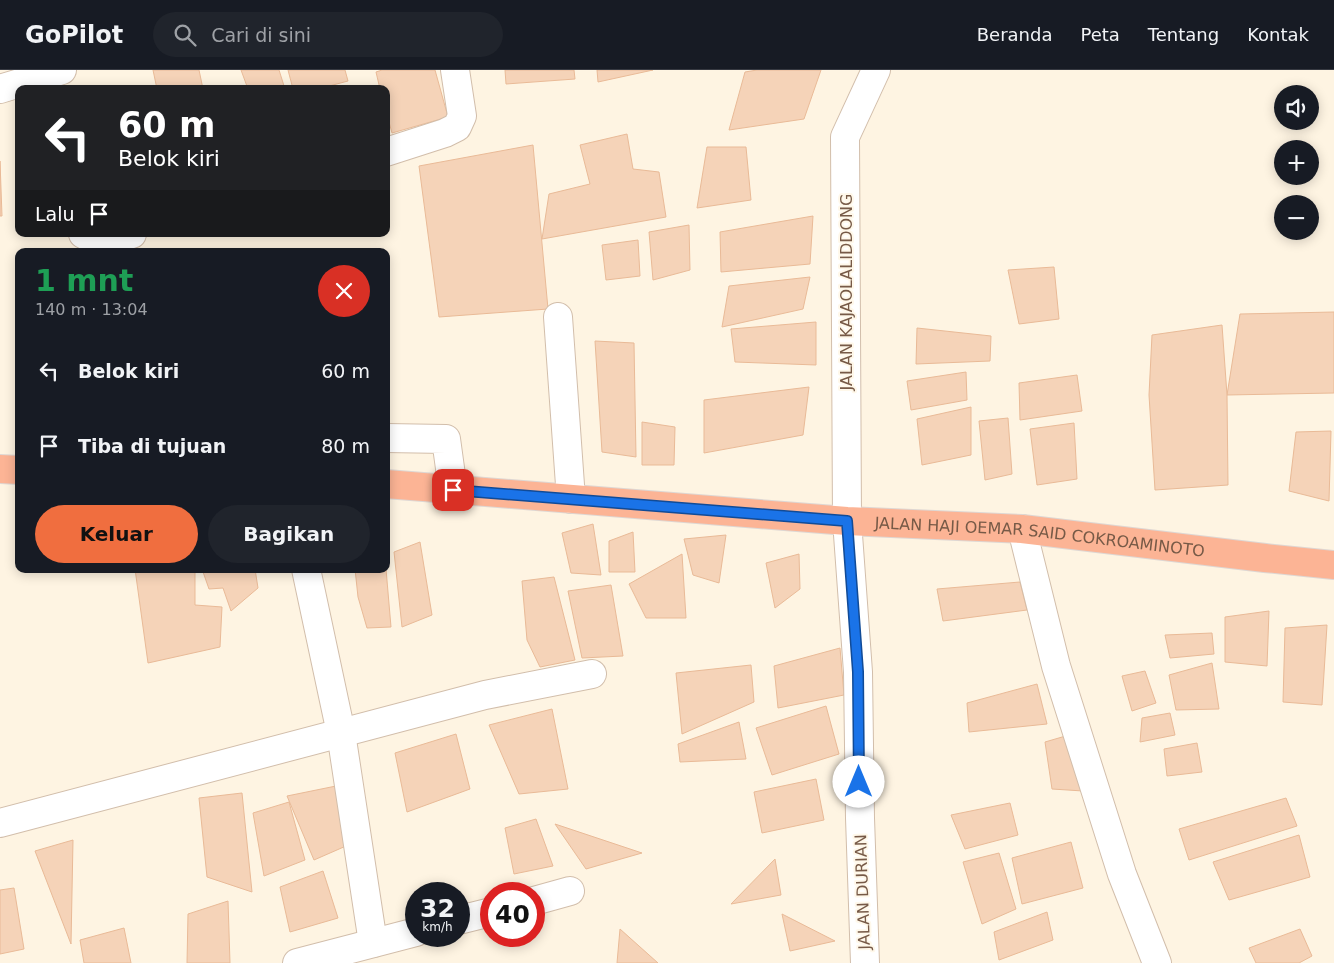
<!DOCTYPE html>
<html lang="id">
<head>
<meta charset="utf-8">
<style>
  :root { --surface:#171b24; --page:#20242c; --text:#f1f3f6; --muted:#9ea1a6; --line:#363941; --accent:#f06e3f }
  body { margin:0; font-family:"DejaVu Sans",sans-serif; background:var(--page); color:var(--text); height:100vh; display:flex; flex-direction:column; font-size:19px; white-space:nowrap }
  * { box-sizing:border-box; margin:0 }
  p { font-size:16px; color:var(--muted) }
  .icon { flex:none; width:28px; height:28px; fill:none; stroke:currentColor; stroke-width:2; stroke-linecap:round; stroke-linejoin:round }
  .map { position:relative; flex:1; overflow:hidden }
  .drawer { position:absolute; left:15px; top:178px; width:375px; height:325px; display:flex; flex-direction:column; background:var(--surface); border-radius:10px; box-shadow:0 2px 12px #0003 }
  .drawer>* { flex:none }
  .hud { position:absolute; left:15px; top:15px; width:375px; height:152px; border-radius:10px; box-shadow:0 2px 12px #0003; background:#202124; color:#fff; overflow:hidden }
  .buttons { position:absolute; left:1274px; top:15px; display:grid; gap:10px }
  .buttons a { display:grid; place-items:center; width:45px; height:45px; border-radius:50%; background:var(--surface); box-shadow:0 2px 12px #0003; font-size:25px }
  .speed { position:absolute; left:405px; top:812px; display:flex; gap:10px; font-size:25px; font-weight:700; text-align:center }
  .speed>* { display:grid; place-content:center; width:65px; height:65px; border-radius:50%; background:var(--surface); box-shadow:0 2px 12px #0003; line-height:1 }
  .speed small { font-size:12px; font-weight:400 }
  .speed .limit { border:8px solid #d22; background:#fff; color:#111 }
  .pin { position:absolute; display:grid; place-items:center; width:42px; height:42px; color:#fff; margin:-21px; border-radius:10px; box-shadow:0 2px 8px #0006 }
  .me { position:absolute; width:55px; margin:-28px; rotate:0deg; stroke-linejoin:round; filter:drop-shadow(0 0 4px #0008) }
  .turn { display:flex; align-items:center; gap:18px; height:105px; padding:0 20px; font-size:22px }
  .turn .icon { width:65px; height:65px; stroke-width:2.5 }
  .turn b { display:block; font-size:35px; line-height:42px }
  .then { display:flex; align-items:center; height:48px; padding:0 20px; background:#0003; gap:10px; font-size:19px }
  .round { display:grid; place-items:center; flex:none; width:52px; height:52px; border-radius:26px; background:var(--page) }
  .overview { display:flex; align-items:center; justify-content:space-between; height:85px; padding:0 20px }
  h1 { font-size:30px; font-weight:600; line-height:38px; color:#1e9e55 }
  .cta { display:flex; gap:10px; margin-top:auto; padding:10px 20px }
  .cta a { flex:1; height:58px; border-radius:30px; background:var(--accent); color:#111; font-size:20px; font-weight:600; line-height:58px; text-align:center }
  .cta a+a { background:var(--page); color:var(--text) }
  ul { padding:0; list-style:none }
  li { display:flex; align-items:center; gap:15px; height:75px; padding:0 20px }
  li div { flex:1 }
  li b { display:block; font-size:19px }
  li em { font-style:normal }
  header { display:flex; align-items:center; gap:30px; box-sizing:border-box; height:70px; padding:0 25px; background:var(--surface); border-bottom:1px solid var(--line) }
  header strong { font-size:24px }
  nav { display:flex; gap:28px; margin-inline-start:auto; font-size:18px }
  .search { width:350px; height:45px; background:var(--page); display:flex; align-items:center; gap:12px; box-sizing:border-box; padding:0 18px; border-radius:28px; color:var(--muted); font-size:19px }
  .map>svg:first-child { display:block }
  .building { fill:#f5d3b8; stroke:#e9ba97 }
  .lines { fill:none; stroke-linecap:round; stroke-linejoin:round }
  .minor-casing { stroke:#d2beab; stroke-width:30 }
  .highway-casing { stroke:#ded7d3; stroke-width:30 }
  .minor { stroke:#fff; stroke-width:28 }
  .highway { stroke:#fcb495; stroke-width:28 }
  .route-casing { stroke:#114b97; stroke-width:12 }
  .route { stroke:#1a73e8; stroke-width:9 }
  .labels { text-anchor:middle; stroke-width:4; stroke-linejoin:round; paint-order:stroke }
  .street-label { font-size:16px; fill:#775a47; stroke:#fff8ea }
</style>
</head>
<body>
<header>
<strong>GoPilot</strong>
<div class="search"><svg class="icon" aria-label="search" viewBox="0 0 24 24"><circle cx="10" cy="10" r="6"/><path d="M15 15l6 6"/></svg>Cari di sini</div>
<nav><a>Beranda</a><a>Peta</a><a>Tentang</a><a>Kontak</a></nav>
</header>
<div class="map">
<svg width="1334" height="893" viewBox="0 0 1334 893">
  <rect width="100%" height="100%" fill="#fef4e2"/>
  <!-- building -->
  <g class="building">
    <polygon points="153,0 199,0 203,19 157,19"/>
    <polygon points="241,0 279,0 285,19 248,19"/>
    <polygon points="288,0 345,0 348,11 318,19 293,19"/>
    <polygon points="382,0 435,0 448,47 392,63 386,41 386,19 380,19 376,2"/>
    <polygon points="505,0 574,0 575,9 506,14"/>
    <polygon points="597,0 653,0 598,12"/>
    <polygon points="757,0 821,0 804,49 729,60 745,2"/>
    <polygon points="627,64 633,99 659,102 666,147 542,169 549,124 590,114 580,75"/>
    <polygon points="533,75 548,239 439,247 419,96"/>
    <polygon points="707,77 746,77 751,130 697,138"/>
    <polygon points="0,91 2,146 0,146"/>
    <polygon points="813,146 810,194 721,202 720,162"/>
    <polygon points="689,155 690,200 653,210 649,162"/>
    <polygon points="638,170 640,206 606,210 602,175"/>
    <polygon points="1054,197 1059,249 1019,254 1008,200"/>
    <polygon points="810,207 803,239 722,257 729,216"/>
    <polygon points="1334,242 1334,323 1227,325 1240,244"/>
    <polygon points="816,252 816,295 735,292 731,259"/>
    <polygon points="1222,255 1227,325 1228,415 1155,420 1149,325 1152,265"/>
    <polygon points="917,258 991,266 990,291 916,294"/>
    <polygon points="595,271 634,273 636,387 602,382"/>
    <polygon points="966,302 967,330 911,340 907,311"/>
    <polygon points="1077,305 1082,341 1020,350 1019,313"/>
    <polygon points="809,317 803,365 704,383 704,330"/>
    <polygon points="971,337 971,385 922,395 917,349"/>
    <polygon points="1008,348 1012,404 985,410 979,351"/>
    <polygon points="642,352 675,357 674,395 642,395"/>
    <polygon points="1074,353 1077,409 1037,415 1030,359"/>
    <polygon points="1331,361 1329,431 1289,421 1296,362"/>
    <polygon points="593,454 601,505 571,503 562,463"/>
    <polygon points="633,462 635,502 609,502 609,471"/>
    <polygon points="726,465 719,513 693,505 684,469"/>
    <polygon points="420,472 432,545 402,557 394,482"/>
    <polygon points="682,484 686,548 646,548 629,514"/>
    <polygon points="799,484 800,519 775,538 766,493"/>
    <polygon points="135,499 195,499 195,535 222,537 220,577 148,593"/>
    <polygon points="202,499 255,499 258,518 231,541 223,518 209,519"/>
    <polygon points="355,499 386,499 391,557 367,558 358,527"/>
    <polygon points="554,507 575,590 540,597 527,570 522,511"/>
    <polygon points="1020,512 1027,540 943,551 937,519"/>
    <polygon points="611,515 623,586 582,588 568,521"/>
    <polygon points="1269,541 1267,596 1225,592 1225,547"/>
    <polygon points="1327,555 1322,635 1283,632 1285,558"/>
    <polygon points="1212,563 1214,584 1170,588 1165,565"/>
    <polygon points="840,578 844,625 778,638 774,596"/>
    <polygon points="1212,593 1219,639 1176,640 1169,605"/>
    <polygon points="751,595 754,632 682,664 676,603"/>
    <polygon points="1145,601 1156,633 1132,641 1122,606"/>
    <polygon points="1037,614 1047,654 969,662 967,633"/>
    <polygon points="826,636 839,684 772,705 756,658"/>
    <polygon points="552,639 568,719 519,724 489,655"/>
    <polygon points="1170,643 1175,665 1140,672 1142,648"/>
    <polygon points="739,652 746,689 680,692 678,674"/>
    <polygon points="456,664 470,719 407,742 395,683"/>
    <polygon points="1069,665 1083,721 1052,719 1045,672"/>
    <polygon points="1197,673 1202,702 1167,706 1164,679"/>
    <polygon points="816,709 824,750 762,763 754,722"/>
    <polygon points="336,716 346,776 314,790 287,726"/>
    <polygon points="242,723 252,822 207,807 199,728"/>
    <polygon points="1286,728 1297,756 1189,790 1179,759"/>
    <polygon points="289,732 305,790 264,806 253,743"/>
    <polygon points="1010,733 1018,765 965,779 951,745"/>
    <polygon points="536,749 553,796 514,804 505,758"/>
    <polygon points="555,754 642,783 586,799"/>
    <polygon points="1299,765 1310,807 1229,830 1213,792"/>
    <polygon points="73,770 71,874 35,781"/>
    <polygon points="1071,772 1083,818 1022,834 1012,788"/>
    <polygon points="999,783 1016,839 982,854 963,792"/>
    <polygon points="775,789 781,825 731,834"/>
    <polygon points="323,801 338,848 290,862 280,817"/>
    <polygon points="14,818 24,879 0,884 0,820"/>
    <polygon points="228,831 230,893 187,893 188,844"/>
    <polygon points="1047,842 1053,870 999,890 994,862"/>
    <polygon points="782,844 835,871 790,881"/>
    <polygon points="124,858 131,893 84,893 80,870"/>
    <polygon points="620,859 658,893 617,893"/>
    <polygon points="1300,859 1312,886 1299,893 1256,893 1249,878"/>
  </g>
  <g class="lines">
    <defs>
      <g id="minor">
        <polyline points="0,19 62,0"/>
        <polyline points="386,82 445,63 457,57 462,46 455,0"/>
        <path d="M83,164C101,175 113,170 132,164"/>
        <polyline points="558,247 571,429"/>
        <polyline points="386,368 446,369 453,420"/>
        <polyline points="1022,459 1056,596 1122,804 1157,893"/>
        <polyline points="306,499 341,663 373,873"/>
        <polyline points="0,753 485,625 592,604"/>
        <polyline points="534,831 570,821"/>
        <polyline points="459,850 491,842"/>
        <polyline points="297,893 416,862"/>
        <polyline points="865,893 860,748 858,602 847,451 845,67 876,0"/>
      </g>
      <g id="highway">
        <polyline points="0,399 19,400"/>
        <path id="s1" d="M386,414L847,451L1022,459L1265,488L1334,495"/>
      </g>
    </defs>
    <!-- minor casing -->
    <use href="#minor" class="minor-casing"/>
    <!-- highway casing -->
    <use href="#highway" class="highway-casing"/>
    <!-- minor -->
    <use href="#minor" class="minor"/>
    <!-- highway -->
    <use href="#highway" class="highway"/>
  </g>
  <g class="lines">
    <defs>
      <polyline id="route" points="453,420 847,451 858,602 859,712"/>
    </defs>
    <!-- route casing -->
    <use href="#route" class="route-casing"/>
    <!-- route -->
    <use href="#route" class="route"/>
  </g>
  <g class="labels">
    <!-- street labels -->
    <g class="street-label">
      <text transform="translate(846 222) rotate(-90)" y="6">JALAN KAJAOLALIDDONG</text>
      <text dy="6" stroke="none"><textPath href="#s1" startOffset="656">JALAN HAJI OEMAR SAID COKROAMINOTO</textPath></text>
      <text transform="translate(862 822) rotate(-92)" y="6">JALAN DURIAN</text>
    </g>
  </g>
</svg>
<div class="buttons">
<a><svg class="icon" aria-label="sound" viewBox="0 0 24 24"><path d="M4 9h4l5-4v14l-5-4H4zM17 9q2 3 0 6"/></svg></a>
<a>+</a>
<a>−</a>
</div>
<div class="speed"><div>32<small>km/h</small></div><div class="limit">40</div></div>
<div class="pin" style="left:453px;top:420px;background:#d93025"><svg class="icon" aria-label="arrive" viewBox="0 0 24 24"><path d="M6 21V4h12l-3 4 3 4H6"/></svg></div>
<svg class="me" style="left:859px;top:712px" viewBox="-20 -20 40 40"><circle r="19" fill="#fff"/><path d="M0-13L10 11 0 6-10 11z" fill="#1a73e8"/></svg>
<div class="hud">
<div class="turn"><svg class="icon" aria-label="left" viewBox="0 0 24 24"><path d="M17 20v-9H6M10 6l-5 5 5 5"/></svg><div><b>60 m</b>Belok kiri</div></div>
<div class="then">Lalu<svg class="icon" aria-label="arrive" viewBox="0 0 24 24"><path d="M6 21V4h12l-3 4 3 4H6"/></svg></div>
</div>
<section class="drawer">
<div class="overview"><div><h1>1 mnt</h1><p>140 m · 13:04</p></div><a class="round" style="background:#d93025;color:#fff"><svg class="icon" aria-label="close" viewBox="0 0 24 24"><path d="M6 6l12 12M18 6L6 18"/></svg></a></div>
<ul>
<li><svg class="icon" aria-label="left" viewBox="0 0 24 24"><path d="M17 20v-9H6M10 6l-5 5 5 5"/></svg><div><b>Belok kiri</b></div><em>60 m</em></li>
<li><svg class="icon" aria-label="arrive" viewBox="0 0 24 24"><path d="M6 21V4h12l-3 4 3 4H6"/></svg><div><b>Tiba di tujuan</b></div><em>80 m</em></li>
</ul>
<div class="cta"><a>Keluar</a><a>Bagikan</a></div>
</section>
</div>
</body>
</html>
